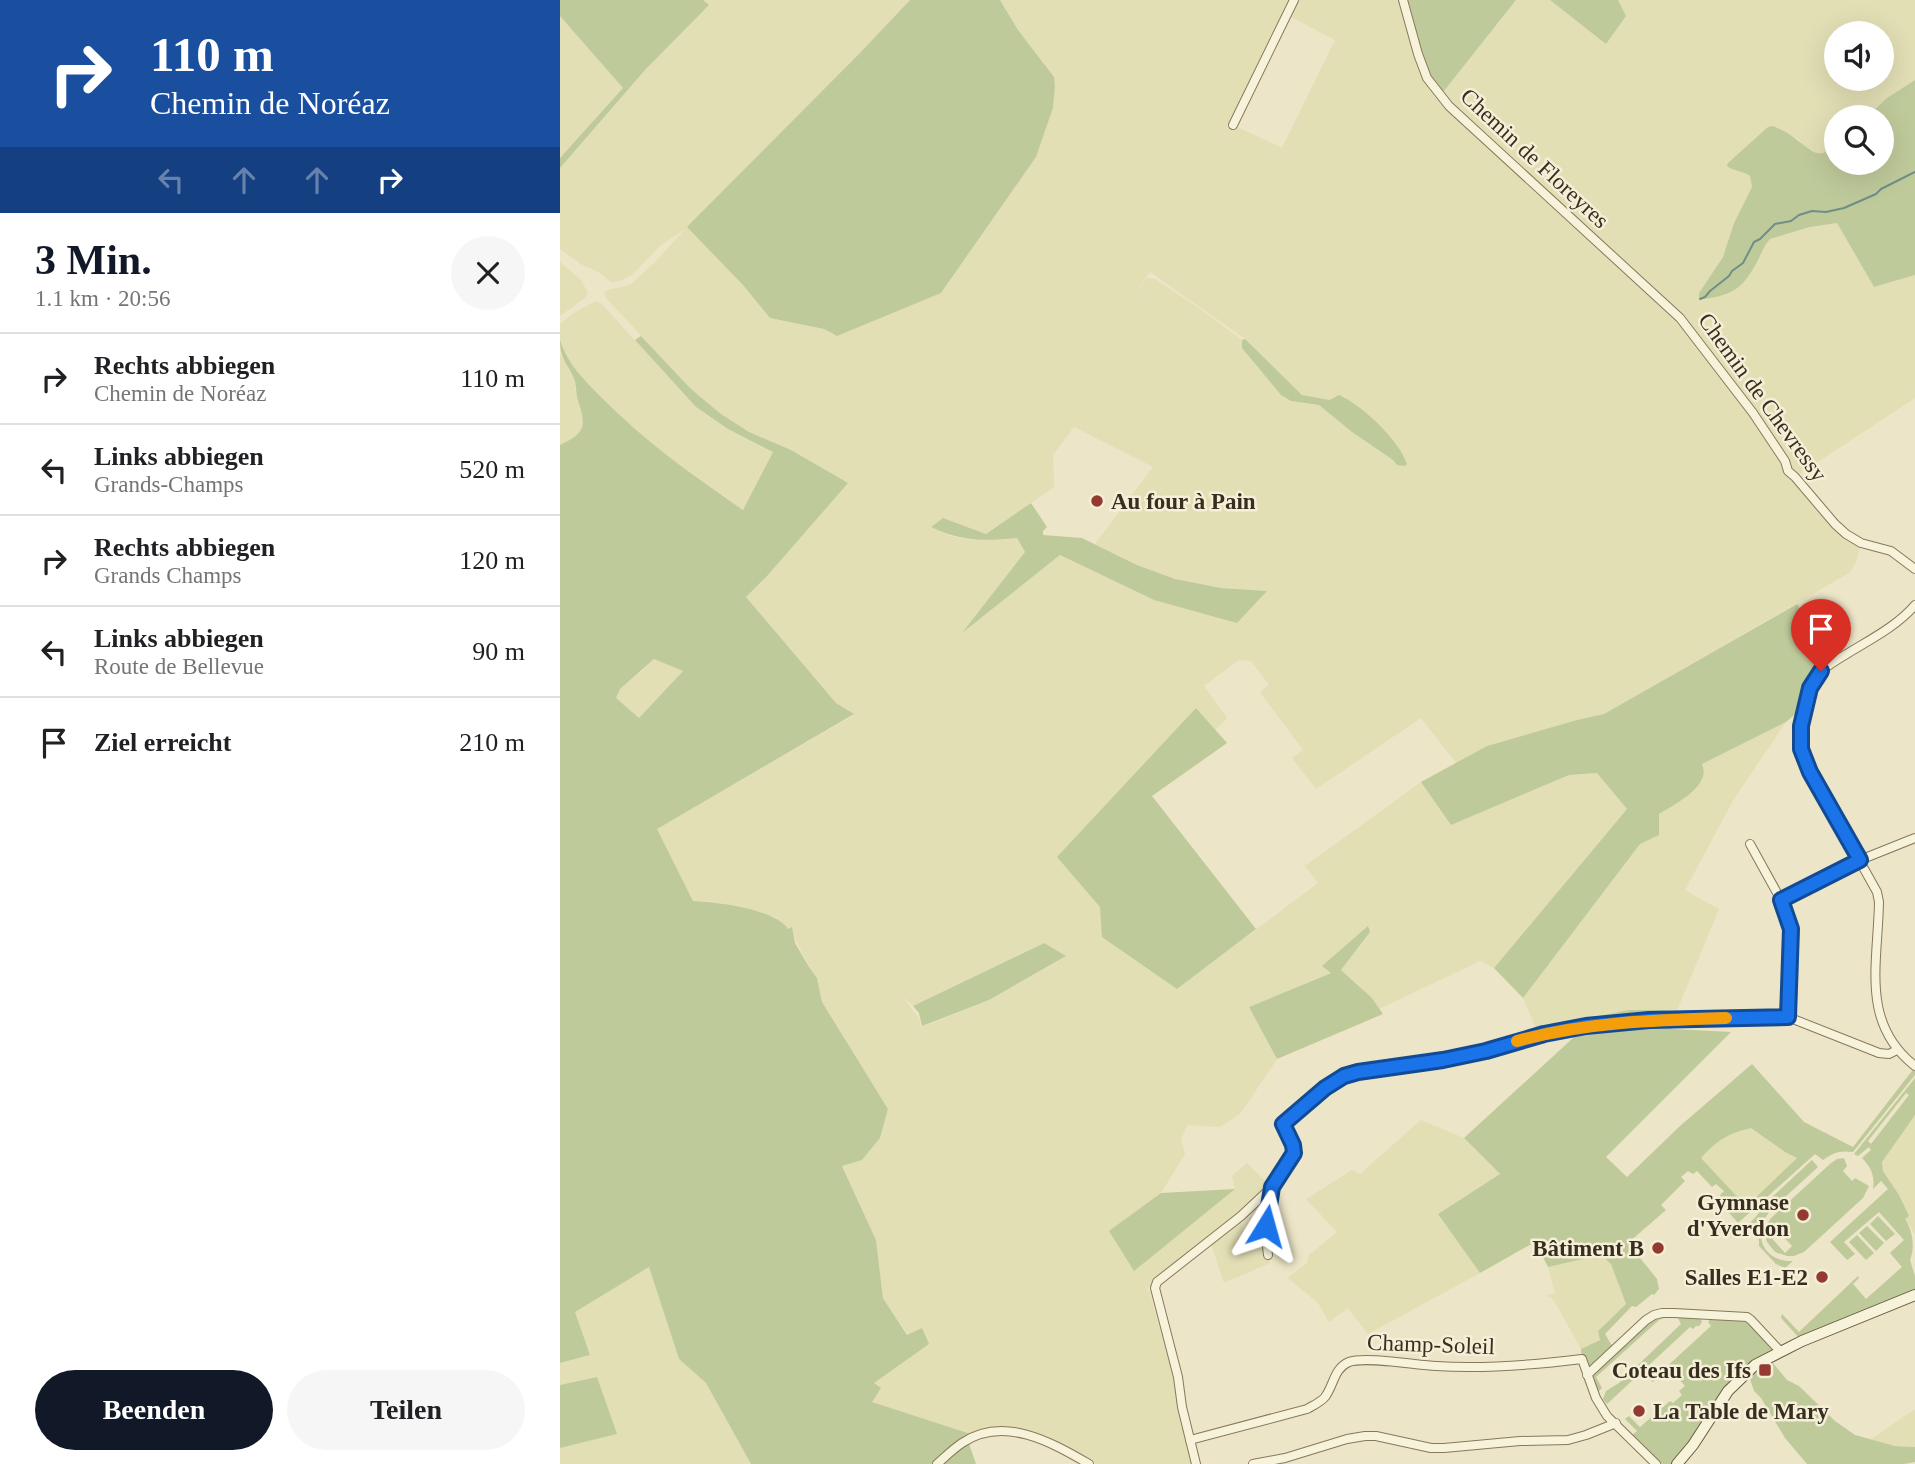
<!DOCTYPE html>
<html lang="de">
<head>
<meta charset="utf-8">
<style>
  :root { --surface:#fff; --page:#f6f6f6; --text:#202124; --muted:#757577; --line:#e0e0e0; --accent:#111827 }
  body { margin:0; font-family:Georgia,serif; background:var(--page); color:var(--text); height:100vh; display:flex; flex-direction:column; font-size:26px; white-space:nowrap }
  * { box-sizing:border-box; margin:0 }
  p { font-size:23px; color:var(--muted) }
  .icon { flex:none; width:38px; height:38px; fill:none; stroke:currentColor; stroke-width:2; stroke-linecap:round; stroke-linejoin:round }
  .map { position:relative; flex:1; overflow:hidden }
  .drawer { display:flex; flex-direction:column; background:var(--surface); width:560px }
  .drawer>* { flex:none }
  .guide { background:#1a4fa0; color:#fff; overflow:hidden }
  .controls { position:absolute; left:1264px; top:21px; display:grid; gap:14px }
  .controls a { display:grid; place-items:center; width:70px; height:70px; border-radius:50%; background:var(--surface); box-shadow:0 7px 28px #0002; font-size:35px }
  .pin { position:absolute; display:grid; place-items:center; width:60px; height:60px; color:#fff; margin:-72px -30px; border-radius:50% 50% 50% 0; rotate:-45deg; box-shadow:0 0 7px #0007 }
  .pin .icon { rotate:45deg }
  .me { position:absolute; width:77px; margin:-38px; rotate:8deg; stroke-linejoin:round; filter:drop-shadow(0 0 5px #0008) }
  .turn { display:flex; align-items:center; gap:24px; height:147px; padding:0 35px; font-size:32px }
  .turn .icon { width:91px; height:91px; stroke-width:2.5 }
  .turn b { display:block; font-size:49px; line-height:60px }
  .lanes { display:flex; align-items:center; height:66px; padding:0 35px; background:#0003; justify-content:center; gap:35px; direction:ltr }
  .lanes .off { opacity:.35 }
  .round { display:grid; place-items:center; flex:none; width:74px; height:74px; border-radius:37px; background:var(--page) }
  .headline { display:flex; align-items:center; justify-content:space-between; height:119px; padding:0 35px }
  h1 { font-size:42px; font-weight:700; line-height:52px; color:var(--accent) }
  .action { display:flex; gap:14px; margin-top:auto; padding:14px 35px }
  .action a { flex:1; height:80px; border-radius:42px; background:var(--accent); color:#fff; font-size:28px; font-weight:700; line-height:80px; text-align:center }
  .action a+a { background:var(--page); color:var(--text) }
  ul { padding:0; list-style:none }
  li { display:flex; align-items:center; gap:21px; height:91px; padding:0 35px; border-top:2px solid var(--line) }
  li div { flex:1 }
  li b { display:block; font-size:26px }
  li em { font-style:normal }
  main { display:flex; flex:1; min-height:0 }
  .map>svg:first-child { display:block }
  .farmland { fill:#e2dfb5; fill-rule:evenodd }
  .green { fill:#bfca9b; fill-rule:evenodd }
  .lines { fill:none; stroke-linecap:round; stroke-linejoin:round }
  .stream { stroke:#6f8e8a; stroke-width:2 }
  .street-casing { stroke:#87785d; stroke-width:10 }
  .secondary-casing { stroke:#695940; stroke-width:12 }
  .street { stroke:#f7f2da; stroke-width:8 }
  .secondary { stroke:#f7f2da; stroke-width:10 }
  .route-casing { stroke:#114b97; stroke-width:18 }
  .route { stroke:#1a73e8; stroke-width:12 }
  .slow { stroke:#f59e0b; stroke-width:12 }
  .poi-dot { fill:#933b30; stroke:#f4efd6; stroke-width:2.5 }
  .labels { text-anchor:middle; stroke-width:5; stroke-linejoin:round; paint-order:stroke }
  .street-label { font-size:23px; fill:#382e20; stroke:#f4efd6 }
  .poi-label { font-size:23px; font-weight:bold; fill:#382e20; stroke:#f4efd6; text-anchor:end }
</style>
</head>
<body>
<main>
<section class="drawer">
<div class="guide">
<div class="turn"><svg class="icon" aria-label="right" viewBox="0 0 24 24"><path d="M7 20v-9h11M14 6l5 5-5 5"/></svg><div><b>110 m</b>Chemin de Noréaz</div></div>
<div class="lanes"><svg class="icon off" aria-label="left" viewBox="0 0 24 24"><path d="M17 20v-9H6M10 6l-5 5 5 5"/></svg><svg class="icon off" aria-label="ahead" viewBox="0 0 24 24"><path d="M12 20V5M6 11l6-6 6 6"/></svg><svg class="icon off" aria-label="ahead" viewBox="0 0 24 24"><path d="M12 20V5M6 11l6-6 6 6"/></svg><svg class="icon" aria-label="right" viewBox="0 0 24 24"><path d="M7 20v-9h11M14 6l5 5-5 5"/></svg></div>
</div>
<div class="headline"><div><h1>3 Min.</h1><p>1.1 km · 20:56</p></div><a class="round"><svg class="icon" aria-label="close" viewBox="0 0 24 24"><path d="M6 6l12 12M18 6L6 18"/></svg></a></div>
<ul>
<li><svg class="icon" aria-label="right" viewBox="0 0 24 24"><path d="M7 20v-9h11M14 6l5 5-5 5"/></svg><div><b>Rechts abbiegen</b><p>Chemin de Noréaz</p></div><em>110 m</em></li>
<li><svg class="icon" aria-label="left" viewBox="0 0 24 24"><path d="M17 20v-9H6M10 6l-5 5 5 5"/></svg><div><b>Links abbiegen</b><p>Grands-Champs</p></div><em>520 m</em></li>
<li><svg class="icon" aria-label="right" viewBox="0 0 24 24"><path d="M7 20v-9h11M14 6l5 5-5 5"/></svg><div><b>Rechts abbiegen</b><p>Grands Champs</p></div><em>120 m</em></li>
<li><svg class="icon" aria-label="left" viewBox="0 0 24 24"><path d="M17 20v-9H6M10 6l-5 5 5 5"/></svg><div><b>Links abbiegen</b><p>Route de Bellevue</p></div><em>90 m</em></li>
<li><svg class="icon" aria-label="arrive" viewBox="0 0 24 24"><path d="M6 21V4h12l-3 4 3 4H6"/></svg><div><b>Ziel erreicht</b></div><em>210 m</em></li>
</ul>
<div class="action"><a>Beenden</a><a>Teilen</a></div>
</section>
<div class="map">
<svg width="1355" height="1464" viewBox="0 0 1355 1464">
  <rect width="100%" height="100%" fill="#ece5c7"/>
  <!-- farmland -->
  <g class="farmland">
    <path d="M143,0H350L298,55L183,285L210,318L264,329L272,334L381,293L476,157L493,108L495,86L494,77L458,30L440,0H734L673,125L722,148L775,40L729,16L737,0H843L880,96L956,0H990L1046,43L1066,16L1058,0H1355V80L1327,98L1307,117H1276V145L1264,153H1254L1249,150L1239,140L1219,128L1169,168L1180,170L1190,176L1192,187L1174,223L1163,257L1139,293L1189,275L1206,243L1210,239L1250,227L1277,223L1314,287L1355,275V398L1235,477L1275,524L1301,543L1296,562L1289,573L1044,714L1017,720L927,746L896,763L861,718L756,789L732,758L743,750L700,692L709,685L691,661L679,660L644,686L667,718L655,730L637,709L498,857L617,989L758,883L745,866L861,782L891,825L1009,775L1037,773L1067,809L934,968L920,961L819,1009L801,987L781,970L810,932L762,966L772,972L689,1007L717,1059L680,1114L660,1127L628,1125L621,1138L625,1154L601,1193L550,1231L675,1189L672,1176L687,1163L710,1186L651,1239L587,1289L590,1293L622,1407L636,1464H529L460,1433L417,1436L312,1402L313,1383L348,1335L323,1298L316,1240L282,1165L302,1160L320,1138L328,1109L262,1002L257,978L249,967L233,935L217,918L201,913L152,902L133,901L96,829L294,715L276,703L186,597L208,575L287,483L231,450L189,432L161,414L131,389L46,298L44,293L48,290L69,285L76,280L99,258L124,230L101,245L73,274L60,281L51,282L37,271L22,265L0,249V168L85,70L149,5ZM1276,33H1321V79H1276ZM590,272L685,339L742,395L770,400L825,431L847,462L837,465L833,460L792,432L759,405L731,401L721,395L682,348V340L636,306L595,279L587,278L569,302ZM514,427L593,467L535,544L577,565L615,579L661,588L706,591L594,600L500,555L405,630L465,552L457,538L411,540L391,536L371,527L383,518L426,534L494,487L493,455ZM483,943L505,957L429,1000L361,1027L359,1018L342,996L353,1006Z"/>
    <polygon points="0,16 63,88 0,158"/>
    <polygon points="0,262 21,280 28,293 25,298 0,316"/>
    <polygon points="36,301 41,303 136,407 168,429 213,452 184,510 132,476 96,448 64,420 12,367 0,340 0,324 12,314"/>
    <polygon points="0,354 16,383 15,389 24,421 21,430 11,441 0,445"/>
    <polygon points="94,658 123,671 79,718 56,698 60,689 83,670"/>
    <polygon points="1226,722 1174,799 1125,890 1159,909 1116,1013 1105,1010 1069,1010 976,1028 963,998 1080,844 1098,835 1099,814 1135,789 1142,764"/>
    <polygon points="1355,1115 1355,1234 1345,1219 1339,1195 1323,1171 1322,1161"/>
    <polygon points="861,1120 904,1138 940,1174 878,1214 920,1273 808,1334 788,1308 769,1322 758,1303 728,1278 748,1262 748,1256 777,1232 746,1199 792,1170 800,1174"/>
    <polygon points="1191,1128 1225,1152 1238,1158 1188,1205 1184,1204 1140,1158 1159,1140 1173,1132"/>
    <polygon points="680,1220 693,1250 704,1245 710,1263 664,1283 651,1243"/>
    <polygon points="1042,1255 1051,1264 1066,1304 1038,1331 1040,1339 1021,1349 996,1304 991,1297 986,1296 995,1293 988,1267"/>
    <polygon points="89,1267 119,1359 146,1383 191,1464 0,1464 0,1448 56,1434 37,1377 0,1385 0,1363 30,1355 14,1312"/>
    <polygon points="1355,1409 1355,1447 1335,1446 1310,1440"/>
  </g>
  <!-- green -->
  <g class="green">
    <polygon points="0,0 143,0 149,5 85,70 0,168 0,158 63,88 0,16"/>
    <polygon points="350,0 440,0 458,30 494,77 495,86 493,108 476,157 381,293 277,336 264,329 210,318 183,285 127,227 298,55"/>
    <polygon points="843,0 956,0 880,96 872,85"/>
    <polygon points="990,0 1058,0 1066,16 1046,44"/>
    <path d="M1355,80V275L1314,287L1277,223L1250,227L1210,239C1205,245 1202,251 1199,258C1184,287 1175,295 1143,299L1139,298V293L1163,257L1174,223L1192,187L1190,176C1183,171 1173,171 1167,166L1168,163L1208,127L1213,126C1221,129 1230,134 1237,140C1253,151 1257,161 1276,145V163H1321V117H1307L1327,98Z"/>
    <path d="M81,336L131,389L161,414L189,432L231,450L288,483L208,575L186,597L276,703L294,714L97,829L133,901C156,902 216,909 228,929L232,927L235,943L249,967L257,978L262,1002L328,1109L320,1138L302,1160L282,1166L316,1240L323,1298L347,1335L362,1328L369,1344L314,1383L321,1388L312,1402L417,1436L377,1464H191L146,1383L119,1359L89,1267L15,1312L30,1355L0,1363V445C29,432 25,423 17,397C16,391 16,385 15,381C8,363 0,361 0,340C9,366 22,377 40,396C83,440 132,475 183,510L213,452L168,429L136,407L75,340ZM94,659L123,671L79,718L56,698L60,689Z"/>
    <path d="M685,339L742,395L770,400L779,395C802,405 839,440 847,464L845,466L837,465L833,460L792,432L759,405L731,401L721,395L682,348V340Z"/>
    <path d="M471,503L487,527L483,531V535L522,538L577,565L615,579L661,588L707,591L677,623L594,600L500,555L402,633L465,552L457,538C421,541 404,542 371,527L383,518L426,534Z"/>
    <path d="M1237,604L1272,663L1261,671L1245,706L1226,722L1142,764C1152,786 1115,804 1099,814V835L1080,844L963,998L934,968L1067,809L1037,773L1009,775L891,825L861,782L927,746L1017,720L1044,714Z"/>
    <polygon points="636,708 667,743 592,796 696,929 617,989 542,937 540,907 497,857"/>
    <polygon points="808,926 810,932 781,970 811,997 823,1014 717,1059 689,1007 771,973 762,966"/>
    <polygon points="484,943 506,956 429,1000 362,1026 359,1013 353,1006"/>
    <path d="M1069,1010H1105L1116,1013L1112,1029L1171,1032L1046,1157L1067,1177L1120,1126L1192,1064L1244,1122L1293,1147L1355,1067V1075L1293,1152C1280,1150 1272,1153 1263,1160L1255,1154L1178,1223L1164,1207L1173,1202L1170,1198L1163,1203L1160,1195L1164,1191L1156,1184L1152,1187L1137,1171L1133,1174L1128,1171L1121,1177L1125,1181L1101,1205L1106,1210L1068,1243L1097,1279L1099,1289L1094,1295L1092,1294L1076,1307L1072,1306L1045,1334L1051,1344L1057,1348L1086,1320L1106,1313L1107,1317L1099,1320L1036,1377L1042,1388L1036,1394L1022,1359L1021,1349L1040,1340L1038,1331L1066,1304L1051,1264L1041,1255L988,1267L975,1242L920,1273L878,1214L940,1174L904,1138L1025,1027L926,1051L976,1028ZM1191,1128L1225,1152L1237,1158L1188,1205L1184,1204L1141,1158C1158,1140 1166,1134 1191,1128Z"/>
    <path d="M1355,1078V1115L1322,1162L1323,1171L1339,1195L1349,1216L1345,1219C1353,1231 1355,1248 1350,1260L1355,1276V1295L1241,1340L1221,1318L1222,1314L1239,1332L1298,1276L1299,1278L1293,1284L1306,1299L1342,1267L1330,1253L1344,1240L1319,1212L1284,1242L1295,1254L1287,1260L1270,1242L1328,1189L1321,1181L1313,1189C1315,1176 1311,1167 1302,1158L1311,1150L1309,1147L1298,1156L1294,1154ZM1346,1093L1349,1095L1311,1144L1308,1141Z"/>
    <path d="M1284,1158L1287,1166L1283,1171L1292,1181L1295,1178L1309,1186L1303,1198L1244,1252L1234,1256H1227L1215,1252L1207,1242L1205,1235L1206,1227L1210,1219L1271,1163L1277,1159ZM1216,1229L1232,1246L1225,1253L1209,1235Z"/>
    <path d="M1252,1160L1258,1167L1212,1209C1191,1231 1201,1262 1233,1261L1225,1268L1216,1264L1199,1246V1240L1186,1225L1193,1220L1202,1209L1201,1207L1207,1201L1211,1205L1214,1202L1211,1198Z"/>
    <polygon points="675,1189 574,1271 549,1231 601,1193"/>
    <polygon points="1318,1216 1335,1234 1326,1241 1310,1224"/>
    <polygon points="1307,1226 1324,1243 1316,1251 1299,1233"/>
    <polygon points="1297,1235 1314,1253 1306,1260 1289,1242"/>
    <polygon points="1120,1313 1139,1315 1142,1322 1139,1326 1136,1326 1133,1329 1130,1327 1047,1404 1043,1399 1046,1391 1059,1383 1121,1324 1118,1318"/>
    <polygon points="1153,1316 1187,1317 1215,1347 1212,1362 1227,1380 1239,1386 1275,1421 1295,1435 1335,1446 1355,1447 1355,1462 1344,1464 1247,1464 1225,1438 1201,1398 1194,1391 1190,1379 1186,1373 1117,1464 1095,1464 1070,1437 1077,1431 1065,1419 1069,1416 1080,1427 1110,1401 1113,1403 1122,1395 1119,1391 1125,1386 1109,1368 1093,1382 1091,1381 1151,1326 1148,1322"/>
    <polygon points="37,1377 57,1434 0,1448 0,1385"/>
    <polygon points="409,1444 416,1464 383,1464 391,1456"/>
  </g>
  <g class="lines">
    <!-- stream -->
    <polyline class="stream" points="1140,299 1145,297 1150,291 1169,276 1172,271 1183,263 1194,242 1200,239 1215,224 1231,221 1239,215 1252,211 1266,212 1284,208 1316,194 1321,189 1355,172"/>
    <defs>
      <g id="street">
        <polyline points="843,0 858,54 867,78 889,106 1120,318 1193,413 1225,461 1228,471 1235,477 1275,524 1286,534 1301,543 1331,551 1355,569"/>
        <polyline points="673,125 734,0"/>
        <path d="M1355,605C1336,627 1309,640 1285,655C1274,662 1262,668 1255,678C1248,689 1246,702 1244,714C1239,736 1240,752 1250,772L1317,892L1319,902C1318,963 1300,1023 1355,1066"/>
        <polyline points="1190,844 1221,900 1231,929 1228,1017"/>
        <polyline points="1221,900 1300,860 1355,838"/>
        <path d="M708,1255C705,1236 705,1205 712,1187C717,1175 728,1165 734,1153L733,1145L723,1124L765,1088L784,1076L798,1072L883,1060L926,1051L984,1034L1026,1026L1089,1020L1228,1017L1319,1053L1329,1054L1337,1050"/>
        <polyline points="1027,1375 1086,1320 1094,1315 1102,1313 1114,1313 1187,1317 1191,1320 1220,1351"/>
        <path d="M630,1440L747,1409C754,1405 761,1402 765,1397C774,1385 774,1368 789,1362C805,1356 856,1365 876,1366C924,1369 974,1365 1022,1359L1036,1398L1047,1416L1096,1464"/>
        <path d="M377,1464C385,1457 393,1449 402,1443C444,1415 491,1442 529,1464"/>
        <polyline points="636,1464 622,1407 618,1377 595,1288 597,1282 681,1216 712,1187"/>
        <polyline points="693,1464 725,1458 787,1439 805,1436 816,1436 871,1448 884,1448 960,1441 1008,1440 1026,1435 1056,1423"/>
      </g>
      <polyline id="secondary" points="1117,1464 1133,1445 1168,1391 1195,1365 1242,1341 1355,1295"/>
    </defs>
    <!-- street casing -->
    <use href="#street" class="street-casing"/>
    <!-- secondary casing -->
    <use href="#secondary" class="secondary-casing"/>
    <!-- street -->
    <use href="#street" class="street"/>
    <!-- secondary -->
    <use href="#secondary" class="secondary"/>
  </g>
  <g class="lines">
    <defs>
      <polyline id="route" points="706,1226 712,1187 734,1153 733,1145 723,1124 765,1088 784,1076 798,1072 883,1060 926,1051 984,1034 1026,1026 1089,1020 1228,1017 1231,929 1221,900 1300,860 1250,772 1241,749 1241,726 1250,688 1261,671"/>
    </defs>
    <!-- route casing -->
    <use href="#route" class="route-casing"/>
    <!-- route -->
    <use href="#route" class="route"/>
    <!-- slow -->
    <path class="slow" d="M957,1041C1027,1022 1095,1020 1166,1018"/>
  </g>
  <!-- markers -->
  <g class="poi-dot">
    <circle cx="537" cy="501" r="7"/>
    <circle cx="1243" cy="1215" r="7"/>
    <circle cx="1098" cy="1248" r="7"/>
    <circle cx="1262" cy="1277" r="7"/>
    <rect x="1198" y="1363" width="14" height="14" rx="3.5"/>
    <circle cx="1079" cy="1411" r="7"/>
  </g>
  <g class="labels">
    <!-- street labels -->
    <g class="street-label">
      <text transform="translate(975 158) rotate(43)" y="8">Chemin de Floreyres</text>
      <text transform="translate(1203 397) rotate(54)" y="8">Chemin de Chevressy</text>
      <text transform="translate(871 1344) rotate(2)" y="8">Champ-Soleil</text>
    </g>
    <!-- poi labels -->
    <g class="poi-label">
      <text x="551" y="509" text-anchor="start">Au four à Pain</text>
      <text x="1229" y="1210">Gymnase<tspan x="1229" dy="26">d'Yverdon</tspan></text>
      <text x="1084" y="1256">Bâtiment B</text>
      <text x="1248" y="1285">Salles E1-E2</text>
      <text x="1191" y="1378">Coteau des Ifs</text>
      <text x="1093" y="1419" text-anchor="start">La Table de Mary</text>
    </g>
  </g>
</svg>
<div class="controls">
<a><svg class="icon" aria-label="sound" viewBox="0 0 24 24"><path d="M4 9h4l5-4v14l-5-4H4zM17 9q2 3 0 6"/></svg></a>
<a><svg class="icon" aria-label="search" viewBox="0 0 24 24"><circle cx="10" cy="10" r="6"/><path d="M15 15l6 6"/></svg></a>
</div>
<div class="pin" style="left:1261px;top:671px;background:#d93025"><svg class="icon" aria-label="arrive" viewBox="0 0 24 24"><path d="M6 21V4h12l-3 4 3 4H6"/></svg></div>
<svg class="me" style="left:706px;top:1226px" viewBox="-20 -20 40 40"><path d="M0-17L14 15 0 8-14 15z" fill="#1a73e8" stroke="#fff" stroke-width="4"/></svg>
</div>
</main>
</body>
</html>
